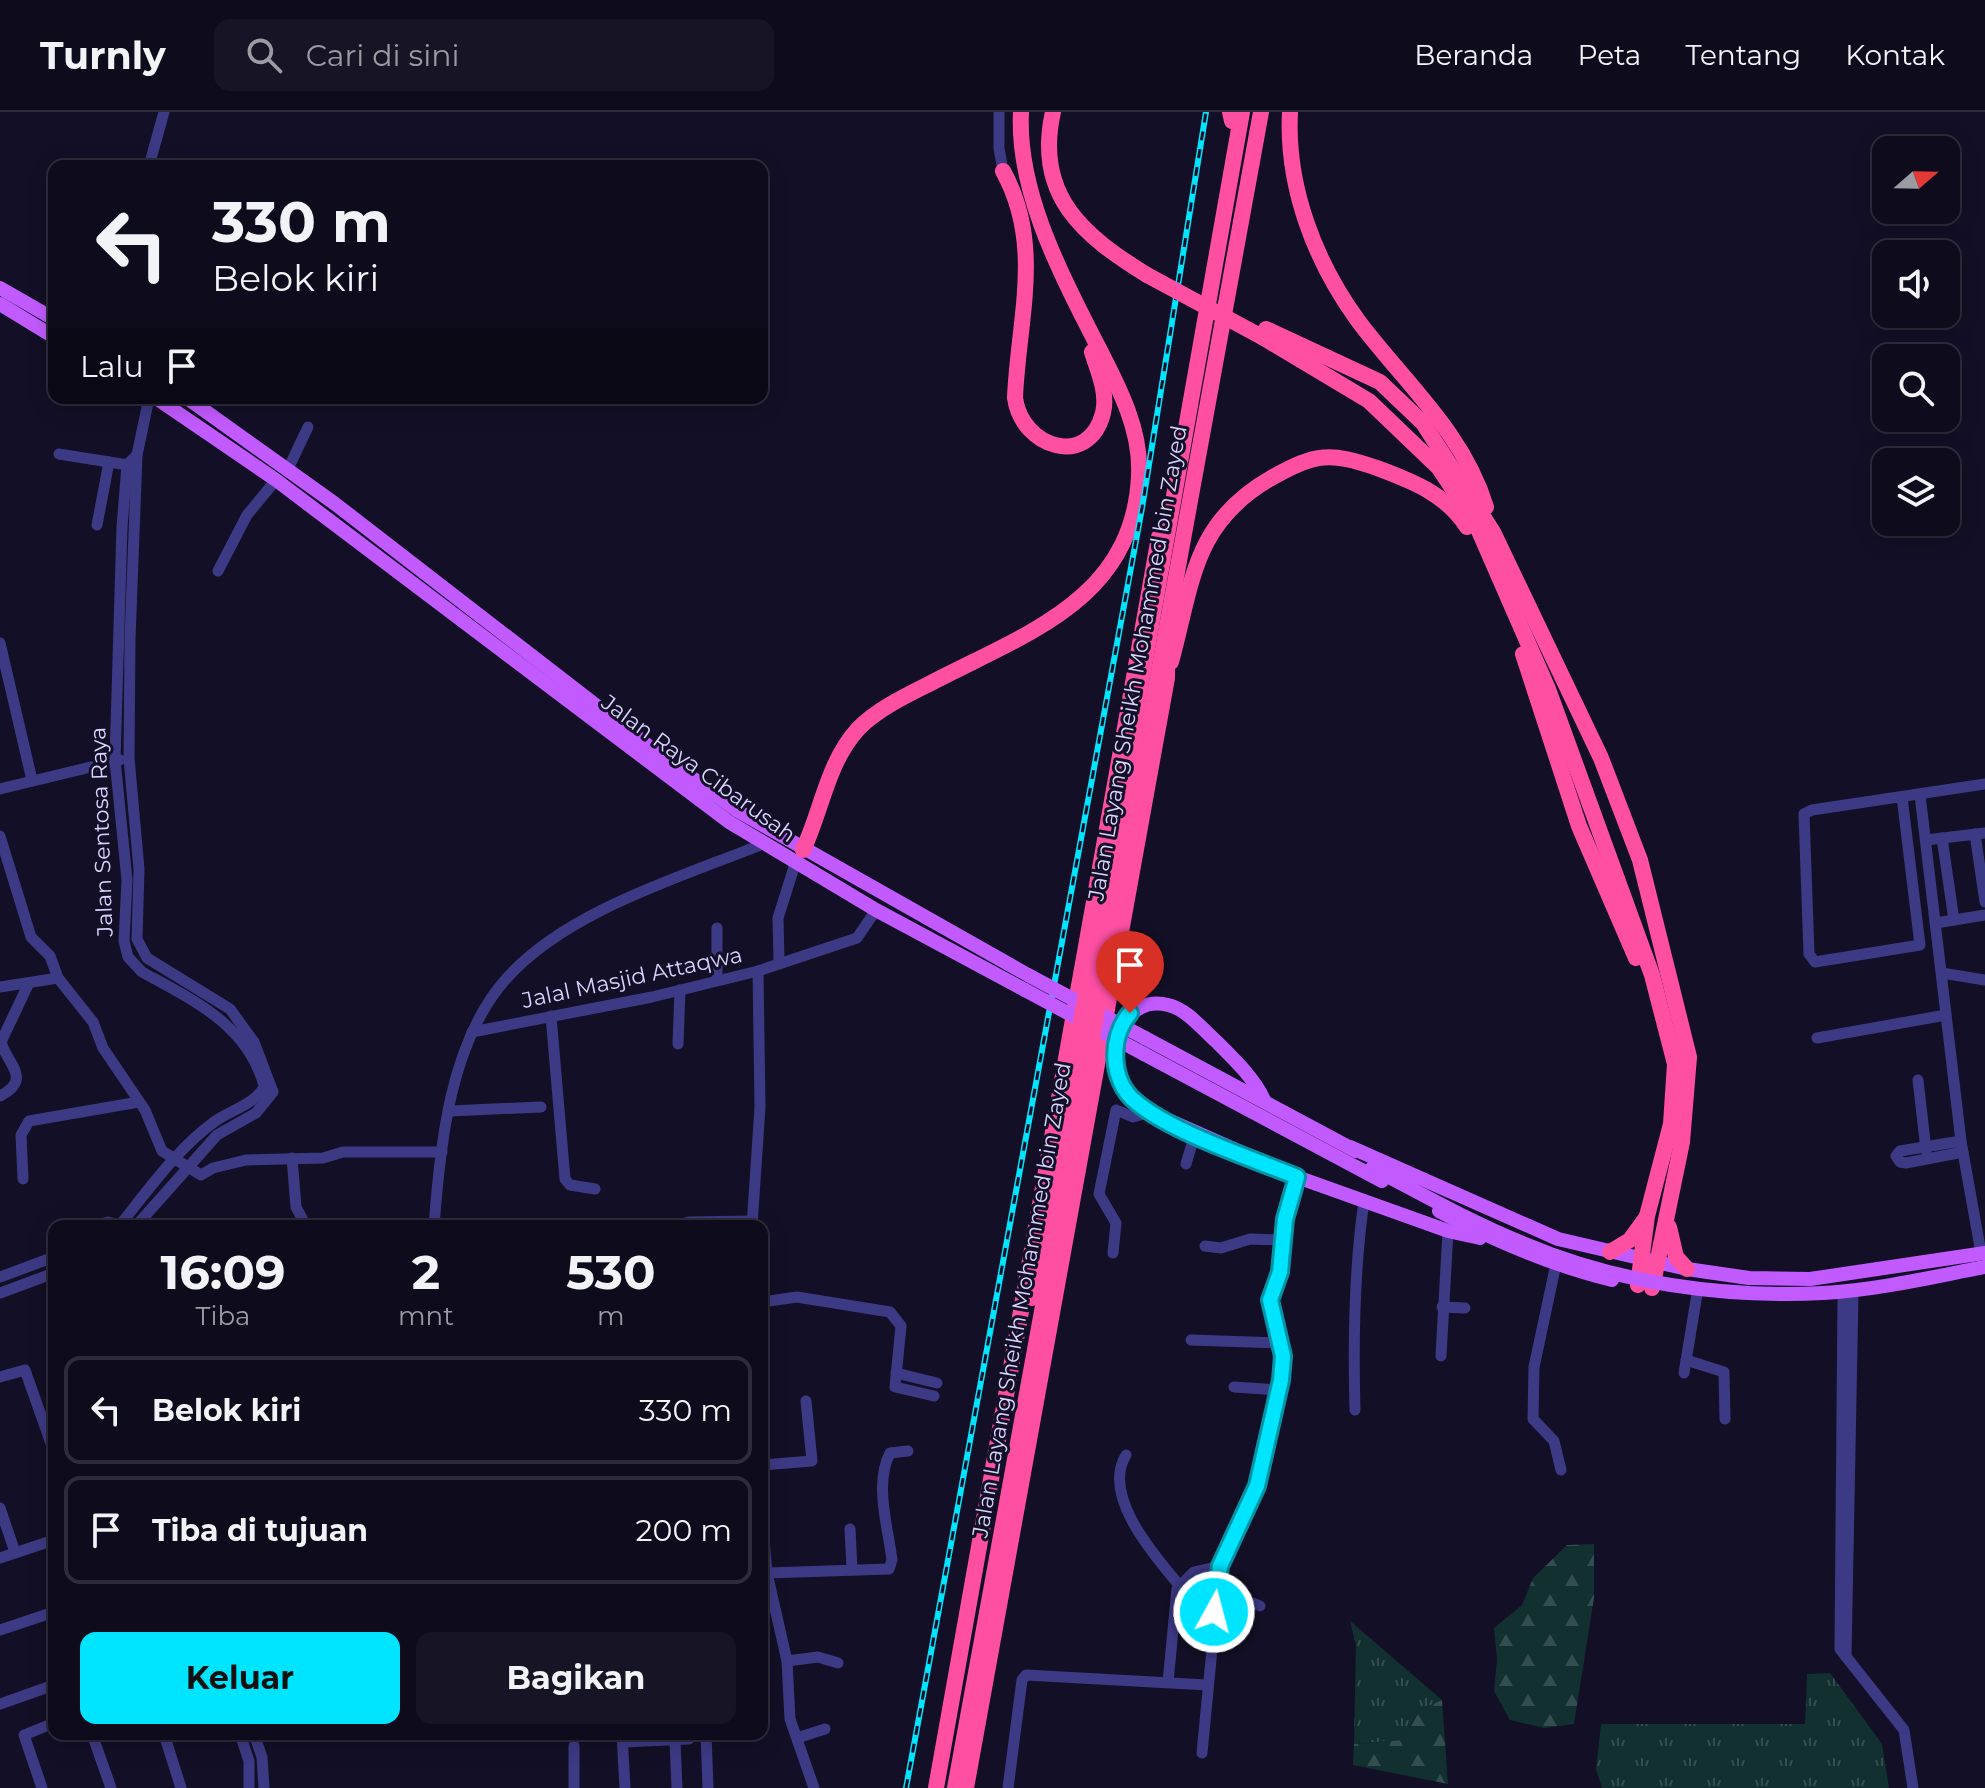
<!DOCTYPE html>
<html lang="id">
<head>
<meta charset="utf-8">
<style>
  :root { --surface:#0e0b1c; --page:#171425; --text:#f1f3f6; --muted:#9b9ba3; --line:#2e2b3b; --accent:#00e5ff }
  body { margin:0; font-family:Montserrat,sans-serif; background:var(--page); color:var(--text); height:100vh; display:flex; flex-direction:column; font-size:30px; white-space:nowrap }
  * { box-sizing:border-box; margin:0 }
  p { font-size:26px; color:var(--muted) }
  .icon { flex:none; width:44px; height:44px; fill:none; stroke:currentColor; stroke-width:2; stroke-linecap:round; stroke-linejoin:round }
  .map { position:relative; flex:1; overflow:hidden }
  .panel { position:absolute; left:48px; top:1108px; width:720px; height:520px; display:flex; flex-direction:column; background:var(--surface); border-radius:16px; box-shadow:0 4px 20px #0003,0 0 0 2px var(--line) }
  .panel>* { flex:none }
  .banner { position:absolute; left:48px; top:48px; width:720px; height:244px; border-radius:16px; box-shadow:0 4px 20px #0003,0 0 0 2px var(--line); background:#0e0b1c; color:var(--text); overflow:hidden }
  .needle { width:52px; rotate:70deg }
  .tools { position:absolute; left:1872px; top:24px; display:grid; gap:16px }
  .tools a { display:grid; place-items:center; width:88px; height:88px; border-radius:16px; background:var(--surface); box-shadow:0 4px 20px #0003,0 0 0 2px var(--line); font-size:40px }
  .pin { position:absolute; display:grid; place-items:center; width:68px; height:68px; color:#fff; margin:-82px -34px; border-radius:50% 50% 50% 0; rotate:-45deg; box-shadow:0 0 8px #0007 }
  .pin .icon { rotate:45deg }
  .me { position:absolute; width:88px; margin:-44px; rotate:7deg; stroke-linejoin:round; filter:drop-shadow(0 0 6px #0008) }
  .turn { display:flex; align-items:center; gap:28px; height:168px; padding:0 32px; font-size:36px }
  .turn .icon { width:104px; height:104px; stroke-width:2.5 }
  .turn b { display:block; font-size:56px; line-height:68px }
  .then { display:flex; align-items:center; height:76px; padding:0 32px; background:#0003; gap:16px; font-size:30px }
  .eta { display:flex; justify-content:space-evenly; align-items:center; height:136px; text-align:center }
  .eta b { font-size:48px; font-weight:700; line-height:56px }
  .button { display:flex; gap:16px; margin-top:auto; padding:16px 32px }
  .button a { flex:1; height:92px; border-radius:16px; background:var(--accent); color:#111; font-size:32px; font-weight:700; line-height:92px; text-align:center }
  .button a+a { background:var(--page); color:var(--text) }
  ul { padding:0; list-style:none }
  li { display:flex; align-items:center; gap:24px; height:108px; margin:0 16px 12px; padding:0 16px; border:4px solid var(--line); border-radius:16px }
  li div { flex:1 }
  li b { display:block; font-size:30px }
  li em { font-style:normal }
  header { display:flex; align-items:center; gap:48px; box-sizing:border-box; height:112px; padding:0 40px; background:var(--surface); border-bottom:2px solid var(--line) }
  header strong { font-size:38px }
  nav { display:flex; gap:44px; margin-inline-start:auto; font-size:28px }
  .search { width:560px; height:72px; background:var(--page); display:flex; align-items:center; gap:20px; box-sizing:border-box; padding:0 28px; border-radius:16px; color:var(--muted); font-size:30px }
  .map>svg:first-child { display:block }
  .grass { fill:url(#grass-tufts) }
  .forest { fill:url(#forest-firs) }
  .lines { fill:none; stroke-linecap:round; stroke-linejoin:round }
  .minor { stroke:#3d3a85; stroke-width:11 }
  .major { stroke:#c25bff; stroke-width:14 }
  .highway { stroke:#ff4fa3; stroke-width:16 }
  .rail-casing { stroke:#00e5ff; stroke-width:6 }
  .rail { stroke:#130f26; stroke-width:3; stroke-dasharray:9; stroke-linecap:butt }
  .major-bridge { stroke:#c25bff; stroke-width:14 }
  .highway-bridge { stroke:#ff4fa3; stroke-width:16 }
  .route-casing { stroke:#0095a6; stroke-width:20 }
  .route { stroke:#00e5ff; stroke-width:14 }
  .labels { text-anchor:middle; stroke-width:6; stroke-linejoin:round; paint-order:stroke }
  .street-label { font-size:22px; fill:#d9d4ff; stroke:#130f26 }
</style>
</head>
<body>
<header>
<strong>Turnly</strong>
<div class="search"><svg class="icon" aria-label="search" viewBox="0 0 24 24"><circle cx="10" cy="10" r="6"/><path d="M15 15l6 6"/></svg>Cari di sini</div>
<nav><a>Beranda</a><a>Peta</a><a>Tentang</a><a>Kontak</a></nav>
</header>
<div class="map">
<svg width="1985" height="1676" viewBox="0 0 1985 1676">
  <defs>
    <pattern id="grass-tufts" width="24" height="20" patternUnits="userSpaceOnUse" patternTransform="scale(2)"><rect width="24" height="20" fill="#12302f"/><path d="M3 7l-1-3M5 7V3M7 7l1-3M15 17l-1-3M17 17v-4M19 17l1-3" fill="none" stroke="#344d4e"/></pattern>
    <pattern id="forest-firs" width="22" height="20" patternUnits="userSpaceOnUse" patternTransform="scale(2)"><rect width="22" height="20" fill="#12302f"/><path d="M5 1l3.5 6h-7zM16 11l3.5 6h-7z" fill="#344d4e"/></pattern>
  </defs>
  <rect width="100%" height="100%" fill="#130f26"/>
  <!-- grass -->
  <g class="grass">
    <polygon points="1350,1509 1442,1588 1420,1598 1402,1628 1354,1632 1356,1533"/>
    <polygon points="1830,1561 1882,1632 1889,1676 1602,1676 1596,1657 1601,1612 1805,1612 1807,1562"/>
  </g>
  <!-- forest -->
  <g class="forest">
    <polygon points="1594,1432 1594,1486 1574,1612 1544,1616 1510,1608 1494,1579 1497,1547 1494,1516 1522,1493 1533,1466 1567,1433"/>
    <polygon points="1442,1588 1448,1672 1353,1653 1354,1632 1402,1628 1420,1598"/>
  </g>
  <g class="lines">
    <!-- minor -->
    <g class="minor">
      <polyline points="999,0 999,36 1003,59"/>
      <polyline points="149,54 164,0"/>
      <polyline points="59,342 134,354"/>
      <polyline points="288,357 308,315"/>
      <polyline points="97,413 109,350"/>
      <polyline points="218,459 247,403 276,368"/>
      <polyline points="0,531 32,668"/>
      <polyline points="0,677 120,648"/>
      <polyline points="1920,683 1961,1029 1981,1141"/>
      <polyline points="1902,685 1920,833 1815,850 1809,842 1804,702 1812,698 1985,672"/>
      <polyline points="1975,722 1985,790"/>
      <polyline points="0,724 31,825 50,844 58,866 93,910 103,936 145,998 162,1039 201,1063 213,1056 246,1048 323,1046 343,1040 442,1040"/>
      <polyline points="1942,726 1954,808"/>
      <polyline points="1926,728 1985,721"/>
      <polyline points="1936,811 1985,803"/>
      <polyline points="717,816 717,868"/>
      <polyline points="779,850 778,806 795,752"/>
      <polyline points="1942,861 1985,868"/>
      <polyline points="0,875 58,866"/>
      <polyline points="551,904 565,1067 570,1073 595,1077"/>
      <polyline points="472,920 652,885 758,859 857,826 876,798"/>
      <polyline points="1817,926 1946,903"/>
      <polyline points="678,932 680,878"/>
      <polyline points="1918,968 1926,1038"/>
      <path d="M0,984C33,967 7,952 1,930L28,873"/>
      <polyline points="450,999 541,995"/>
      <polyline points="1961,1029 1900,1039 1896,1044 1900,1050 1906,1051 1963,1040"/>
      <polyline points="292,1046 296,1095 306,1114"/>
      <polyline points="1186,1052 1195,1022"/>
      <polyline points="23,1067 21,1023 29,1009 139,990"/>
      <path d="M120,1113C149,1077 177,1037 214,1010C229,999 258,991 264,974C248,913 193,888 142,860L128,845L124,829L127,768L115,648L122,415L127,353L137,343"/>
      <polyline points="96,1114 108,1110 122,1114"/>
      <polyline points="136,1114 217,1023 256,1001 273,980 254,930 230,897 147,846 137,827 139,757 129,646 130,527 137,343 149,286"/>
      <path d="M434,1114C440,1033 450,930 506,867C566,799 681,765 763,732"/>
      <polyline points="649,1114 669,1114"/>
      <polyline points="678,1114 689,1110 752,1109"/>
      <polyline points="752,1114 760,995 758,859"/>
      <polyline points="1205,1134 1221,1136 1250,1127 1284,1128"/>
      <polyline points="1113,1141 1116,1111 1099,1082 1116,998 1133,1005 1150,1000"/>
      <polyline points="1556,1152 1534,1255 1533,1307 1554,1329 1561,1358"/>
      <polyline points="0,1165 54,1145"/>
      <polyline points="0,1181 54,1161"/>
      <polyline points="1843,1184 1840,1537 1904,1618 1913,1676"/>
      <polyline points="762,1190 797,1185 890,1200 901,1214 895,1275 934,1284"/>
      <polyline points="1442,1195 1465,1196"/>
      <polyline points="1191,1228 1280,1231"/>
      <polyline points="1441,1244 1448,1119"/>
      <polyline points="1686,1248 1724,1260 1725,1307"/>
      <polyline points="896,1261 937,1271"/>
      <polyline points="1684,1261 1697,1182"/>
      <polyline points="0,1265 25,1258 54,1340"/>
      <polyline points="1234,1275 1278,1278"/>
      <path d="M1355,1298C1353,1228 1354,1158 1364,1089"/>
      <path d="M1126,1343C1101,1384 1155,1444 1179,1473"/>
      <polyline points="762,1353 812,1349 806,1289"/>
      <polyline points="0,1396 15,1440"/>
      <polyline points="762,1403 767,1461 787,1549 790,1607 814,1676"/>
      <polyline points="850,1417 852,1457"/>
      <polyline points="0,1446 54,1428"/>
      <path d="M767,1461L889,1457L892,1448C888,1415 874,1372 890,1341L908,1339"/>
      <polyline points="1216,1476 1260,1494"/>
      <polyline points="0,1518 54,1500"/>
      <polyline points="1846,1545 1853,1182"/>
      <polyline points="787,1549 818,1545 838,1551"/>
      <polyline points="1168,1570 1177,1477 1194,1460 1220,1454"/>
      <polyline points="0,1592 54,1573"/>
      <polyline points="92,1622 111,1676"/>
      <polyline points="164,1622 181,1676"/>
      <polyline points="240,1622 249,1649 249,1676"/>
      <polyline points="254,1622 262,1645 264,1676"/>
      <polyline points="622,1622 625,1676"/>
      <polyline points="706,1622 708,1676"/>
      <polyline points="797,1626 825,1617"/>
      <polyline points="675,1629 677,1676"/>
      <polyline points="624,1630 689,1627"/>
      <polyline points="574,1634 574,1676"/>
      <polyline points="1202,1641 1220,1454 1257,1374 1284,1254 1270,1188 1280,1160 1285,1107 1297,1065"/>
      <polyline points="42,1676 24,1623 54,1611"/>
      <polyline points="1008,1676 1022,1568 1026,1563 1207,1573"/>
    </g>
    <!-- major -->
    <g class="major">
      <polyline points="0,176 54,207"/>
      <polyline points="0,192 54,225"/>
      <polyline points="156,286 276,368 729,710 876,798 1025,878"/>
      <polyline points="187,286 334,391 655,639 738,699 1028,863"/>
      <polyline points="1145,926 1356,1039"/>
      <polyline points="1144,942 1382,1069"/>
      <path d="M1264,988C1255,967 1233,946 1217,930C1203,918 1187,897 1168,893C1124,882 1106,937 1120,969C1126,984 1137,991 1150,1000L1297,1065L1448,1119L1480,1126"/>
      <polyline points="1350,1035 1558,1127 1687,1157 1749,1166 1810,1167 1985,1141"/>
      <path d="M1439,1099C1495,1129 1551,1153 1612,1168"/>
    </g>
    <!-- highway -->
    <g class="highway">
      <path d="M1053,0C1034,84 1084,124 1147,163"/>
      <polyline points="1230,0 1232,9"/>
      <path d="M1290,0C1286,75 1315,150 1359,210C1405,271 1463,320 1486,395"/>
      <path d="M1003,59C1044,133 1018,208 1015,286C1022,336 1089,357 1103,301C1108,281 1098,259 1092,240"/>
      <polyline points="1266,217 1380,270 1423,311 1493,420 1601,646 1640,748 1689,945 1682,1030 1652,1176"/>
      <polyline points="1262,225 1369,289 1439,356 1476,412 1548,577 1652,863 1675,952 1671,1012 1647,1104 1638,1173"/>
      <polyline points="1523,542 1579,714 1636,846"/>
      <path d="M1171,550C1193,469 1193,410 1273,365C1316,341 1330,340 1377,356C1412,369 1446,382 1467,415"/>
      <path d="M803,738C822,698 827,651 858,617C876,598 905,584 929,572C1024,522 1133,489 1139,364C1142,312 1112,263 1089,217C1056,153 1017,74 1021,0"/>
      <polyline points="1669,1115 1676,1145 1687,1157"/>
      <polyline points="1610,1140 1630,1128 1646,1106"/>
      <polyline points="936,1676 1159,425"/>
      <polyline points="966,1676 1167,566 1167,537"/>
    </g>
    <defs>
      <polyline id="rail" points="906,1676 1142,396 1206,0"/>
    </defs>
    <!-- rail casing -->
    <use href="#rail" class="rail-casing"/>
    <!-- rail -->
    <use href="#rail" class="rail"/>
    <!-- major-bridge -->
    <g class="major-bridge">
      <polyline points="1028,863 1145,926"/>
      <polyline points="1025,878 1144,942"/>
      <path d="M1372,1056C1422,1082 1472,1111 1525,1132C1617,1171 1723,1186 1823,1181C1877,1178 1932,1165 1985,1155"/>
    </g>
    <!-- highway-bridge -->
    <g class="highway-bridge">
      <polyline points="1147,163 1262,225"/>
      <polyline points="1032,1186 1242,0"/>
      <polyline points="955,1676 1261,0"/>
    </g>
  </g>
  <g class="lines">
    <defs>
      <path id="route" d="M1130,901C1109,926 1110,969 1136,990C1173,1021 1251,1046 1297,1065L1285,1107L1280,1160L1270,1188L1283,1244L1281,1268L1257,1374L1220,1454L1214,1500"/>
    </defs>
    <!-- route casing -->
    <use href="#route" class="route-casing"/>
    <!-- route -->
    <use href="#route" class="route"/>
  </g>
  <g class="labels">
    <!-- street labels -->
    <g class="street-label">
      <text transform="translate(1137 551) rotate(-80)" y="8">Jalan Layang Sheikh Mohammed bin Zayed</text>
      <text transform="translate(699 656) rotate(36)" y="8">Jalan Raya Cibarusah</text>
      <text transform="translate(101 720) rotate(-92)" y="8">Jalan Sentosa Raya</text>
      <text transform="translate(632 865) rotate(-12)" y="8">Jalal Masjid Attaqwa</text>
      <text transform="translate(1021 1188) rotate(-80)" y="8">Jalan Layang Sheikh Mohammed bin Zayed</text>
    </g>
  </g>
</svg>
<div class="tools">
<a><svg class="needle" viewBox="-14 -14 28 28"><path d="M0-13l5 13h-10z" fill="#e53935"/><path d="M0 13l5-13h-10z" fill="#9b9ba3"/></svg></a>
<a><svg class="icon" aria-label="sound" viewBox="0 0 24 24"><path d="M4 9h4l5-4v14l-5-4H4zM17 9q2 3 0 6"/></svg></a>
<a><svg class="icon" aria-label="search" viewBox="0 0 24 24"><circle cx="10" cy="10" r="6"/><path d="M15 15l6 6"/></svg></a>
<a><svg class="icon" aria-label="layers" viewBox="0 0 24 24"><path d="M12 4l9 5-9 5-9-5zM3 14l9 5 9-5"/></svg></a>
</div>
<div class="pin" style="left:1130px;top:901px;background:#d93025"><svg class="icon" aria-label="arrive" viewBox="0 0 24 24"><path d="M6 21V4h12l-3 4 3 4H6"/></svg></div>
<svg class="me" style="left:1214px;top:1500px" viewBox="-20 -20 40 40"><circle r="17" fill="#00e5ff" stroke="#fff" stroke-width="3"/><path d="M0-11L8 9 0 5-8 9z" fill="#fff"/></svg>
<div class="banner">
<div class="turn"><svg class="icon" aria-label="left" viewBox="0 0 24 24"><path d="M17 20v-9H6M10 6l-5 5 5 5"/></svg><div><b>330 m</b>Belok kiri</div></div>
<div class="then">Lalu<svg class="icon" aria-label="arrive" viewBox="0 0 24 24"><path d="M6 21V4h12l-3 4 3 4H6"/></svg></div>
</div>
<section class="panel">
<div class="eta">
<div><b>16:09</b><p>Tiba</p></div>
<div><b>2</b><p>mnt</p></div>
<div><b>530</b><p>m</p></div>
</div>
<ul>
<li><svg class="icon" aria-label="left" viewBox="0 0 24 24"><path d="M17 20v-9H6M10 6l-5 5 5 5"/></svg><div><b>Belok kiri</b></div><em>330 m</em></li>
<li><svg class="icon" aria-label="arrive" viewBox="0 0 24 24"><path d="M6 21V4h12l-3 4 3 4H6"/></svg><div><b>Tiba di tujuan</b></div><em>200 m</em></li>
</ul>
<div class="button"><a>Keluar</a><a>Bagikan</a></div>
</section>
</div>
</body>
</html>
